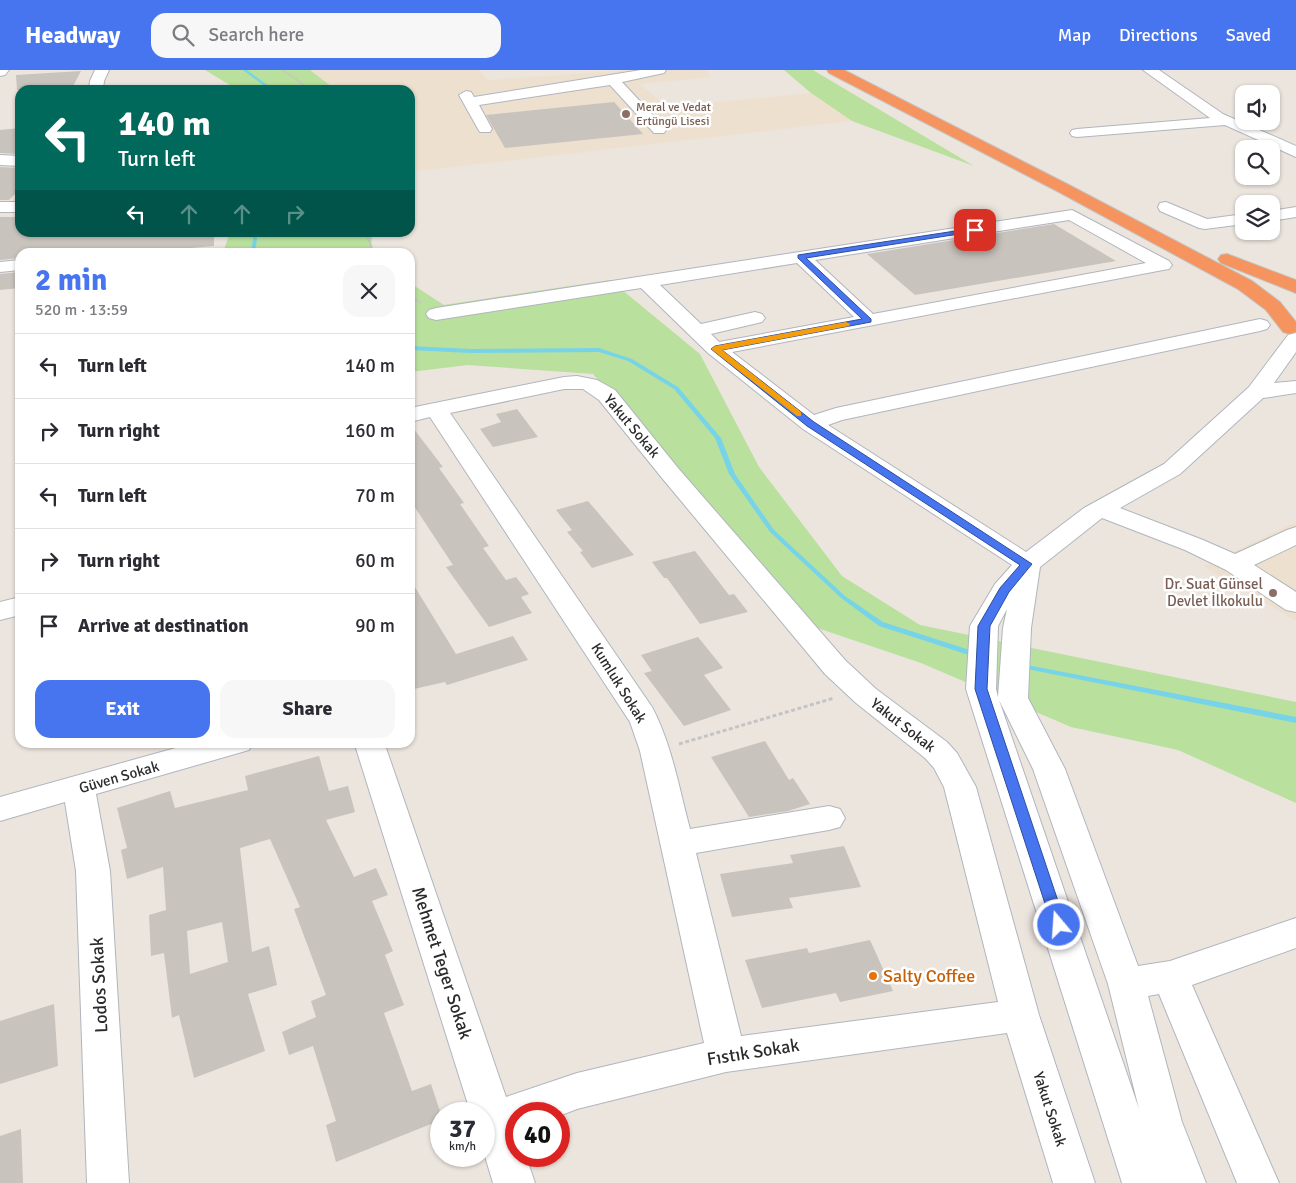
<!DOCTYPE html>
<html lang="en">
<head>
<meta charset="utf-8">
<style>
  :root { --surface:#fff; --page:#f7f7f7; --text:#2b2b33; --muted:#7c7c81; --line:#e1e1e2; --accent:#4775f0 }
  body { margin:0; font-family:Signika,sans-serif; background:var(--page); color:var(--text); height:100vh; display:flex; flex-direction:column; font-size:19px; white-space:nowrap }
  * { box-sizing:border-box; margin:0 }
  p { font-size:16px; color:var(--muted) }
  .icon { flex:none; width:28px; height:28px; fill:none; stroke:currentColor; stroke-width:2; stroke-linecap:round; stroke-linejoin:round }
  .map { position:relative; flex:1; overflow:hidden }
  .sheet { position:absolute; left:15px; top:178px; width:400px; height:500px; display:flex; flex-direction:column; background:var(--surface); border-radius:15px; box-shadow:0 1px 4px #0004 }
  .sheet>* { flex:none }
  .hud { position:absolute; left:15px; top:15px; width:400px; height:152px; border-radius:15px; box-shadow:0 1px 4px #0004; background:#00695c; color:#fff; overflow:hidden }
  .tools { position:absolute; left:1235px; top:15px; display:grid; gap:10px }
  .tools a { display:grid; place-items:center; width:45px; height:45px; border-radius:10px; background:var(--surface); box-shadow:0 1px 4px #0004; font-size:25px }
  .speed { position:absolute; left:430px; top:1032px; display:flex; gap:10px; font-size:25px; font-weight:700; text-align:center }
  .speed>* { display:grid; place-content:center; width:65px; height:65px; border-radius:50%; background:var(--surface); box-shadow:0 1px 4px #0004; line-height:1 }
  .speed small { font-size:12px; font-weight:400 }
  .speed .limit { border:8px solid #d22; background:#fff; color:#111 }
  .pin { position:absolute; display:grid; place-items:center; width:42px; height:42px; color:#fff; margin:-21px; border-radius:10px; box-shadow:0 2px 8px #0006 }
  .me { position:absolute; width:55px; margin:-28px; rotate:342deg; stroke-linejoin:round; filter:drop-shadow(0 0 4px #0008) }
  .turn { display:flex; align-items:center; gap:18px; height:105px; padding:0 20px; font-size:22px }
  .turn .icon { width:65px; height:65px; stroke-width:2.5 }
  .turn b { display:block; font-size:35px; line-height:42px }
  .lanes { display:flex; align-items:center; height:48px; padding:0 20px; background:#0003; justify-content:center; gap:25px; direction:ltr }
  .lanes .off { opacity:.35 }
  .round { display:grid; place-items:center; flex:none; width:52px; height:52px; border-radius:15px; background:var(--page) }
  .head { display:flex; align-items:center; justify-content:space-between; height:85px; padding:0 20px }
  h1 { font-size:30px; font-weight:700; line-height:38px; color:var(--accent) }
  .action { display:flex; gap:10px; margin-top:auto; padding:10px 20px }
  .action a { flex:1; height:58px; border-radius:15px; background:var(--accent); color:#fff; font-size:20px; font-weight:700; line-height:58px; text-align:center }
  .action a+a { background:var(--page); color:var(--text) }
  ul { padding:0; list-style:none }
  li { display:flex; align-items:center; gap:15px; height:65px; padding:0 20px; border-top:1px solid var(--line) }
  li div { flex:1 }
  li b { display:block; font-size:19px }
  li em { font-style:normal }
  header { display:flex; align-items:center; gap:30px; box-sizing:border-box; height:70px; padding:0 25px; background:var(--accent); color:#fff }
  header strong { font-size:24px }
  nav { display:flex; gap:28px; margin-inline-start:auto; font-size:18px }
  .search { width:350px; height:45px; background:var(--page); display:flex; align-items:center; gap:12px; box-sizing:border-box; padding:0 18px; border-radius:15px; color:var(--muted); font-size:19px }
  .map>svg:first-child { display:block }
  .education { fill:#ede0ce }
  .green { fill:#b9e09d }
  .lines { fill:none; stroke-linecap:round; stroke-linejoin:round }
  .stream { fill:#77d4e8; fill-rule:evenodd }
  .building { fill:#c8c3bc; fill-rule:evenodd }
  .minor-casing { stroke:#b1b5be; stroke-width:2 }
  .highway-casing { stroke:#c4c4c4; stroke-width:2 }
  .path-far1 { stroke:#c4c4c4; stroke-width:2; stroke-dasharray:2 1; stroke-linecap:butt }
  .path { stroke:#c4c4c4; stroke-width:3; stroke-dasharray:4 2.5; stroke-linecap:butt }
  .minor { fill:#fff; fill-rule:evenodd }
  .highway { fill:#f6945f; fill-rule:evenodd }
  .route { fill:#4775f0; stroke:#2e4c9c }
  .slow { fill:#f59e0b }
  .education-dot { fill:#8d6e63; stroke:#fff; stroke-width:2 }
  .food-dot { fill:#e8710a; stroke:#fff; stroke-width:2 }
  .labels { text-anchor:middle; stroke-width:5; stroke-linejoin:round; paint-order:stroke }
  .far-education-label { font-size:12px; fill:#785e54; stroke:#fff; text-anchor:start }
  .street-label { font-size:15px; fill:#2b2b2b; stroke:#fff }
  .education-label { font-size:15px; fill:#785e54; stroke:#fff; text-anchor:end }
  .near-street-label { font-size:18px; fill:#2b2b2b; stroke:#fff }
  .near-food-label { font-size:18px; fill:#c56008; stroke:#fff; text-anchor:start }
</style>
</head>
<body>
<header>
<strong>Headway</strong>
<div class="search"><svg class="icon" aria-label="search" viewBox="0 0 24 24"><circle cx="10" cy="10" r="6"/><path d="M15 15l6 6"/></svg>Search here</div>
<nav><a>Map</a><a>Directions</a><a>Saved</a></nav>
</header>
<div class="map">
<svg width="1296" height="1113" viewBox="0 0 1296 1113">
  <rect width="100%" height="100%" fill="#ece5de"/>
  <!-- education -->
  <g class="education">
    <polygon points="310,0 479,0 488,10 630,0 706,0 711,7 640,14 667,37 811,23 852,51 410,102 410,20 336,20"/>
    <polygon points="1296,452 1296,551 1203,496"/>
  </g>
  <!-- green -->
  <g class="green">
    <polygon points="205,0 310,0 336,20 238,20"/>
    <polygon points="784,0 813,0 974,96 852,51 811,23"/>
    <polygon points="230,163 372,163 371,182 223,182"/>
    <polygon points="610,210 700,284 759,397 842,506 920,555 1296,632 1296,733 1178,680 1071,657 921,593 773,543 715,468 647,367 593,304 468,295 410,302 410,213 444,235"/>
  </g>
  <g class="lines">
    <!-- stream -->
    <g class="stream">
      <polygon points="243,0 247,0 274,20 270,20"/>
      <polygon points="254,162 258,162 255,182 251,182"/>
      <polygon points="410,276 470,279 599,278 632,289 678,317 721,368 735,404 774,460 845,526 883,552 979,583 981,585 977,587 975,587 879,556 841,528 770,462 729,404 715,368 674,319 628,291 599,282 470,283 410,280"/>
      <polygon points="1019,594 1022,594 1296,647 1296,653 1022,598 1019,598 1018,596"/>
    </g>
  </g>
  <!-- building -->
  <g class="building">
    <polygon points="81,1 71,20 17,20 16,5"/>
    <polygon points="614,32 643,64 505,78 486,45"/>
    <polygon points="20,58 20,84 0,83 0,60"/>
    <polygon points="0,97 20,98 20,119 9,130 0,130"/>
    <polygon points="0,147 20,147 20,162 214,162 214,176 168,180 125,181 126,179 20,182 20,188 0,190"/>
    <polygon points="1054,154 1116,191 915,225 867,184"/>
    <polygon points="20,202 20,218 0,220 0,204"/>
    <polygon points="517,339 538,367 493,377 480,359 501,352 496,344"/>
    <polygon points="410,354 443,397 439,398 464,433 460,434 489,476 483,478 506,510 516,507 529,524 521,527 532,543 489,557 446,497 453,495 410,430"/>
    <polygon points="588,431 634,485 592,498 580,482 583,481 567,462 572,460 556,440"/>
    <polygon points="695,481 729,525 734,524 748,542 700,554 667,508 664,508 652,492"/>
    <polygon points="410,509 456,584 513,566 528,590 447,615 445,612 414,619 410,604"/>
    <polygon points="698,567 723,598 704,605 731,640 684,656 644,603 652,601 641,585"/>
    <polygon points="765,671 789,710 793,708 810,734 788,741 749,747 711,687"/>
    <path d="M319,686L329,721L348,716L355,742L326,750L354,807L376,798L388,825L372,831L393,881L385,885L404,935L384,943L412,1021L431,1014L441,1044V1050L336,1092L326,1055L336,1051L313,976L289,985L282,962L316,947L311,931L326,925L294,839L300,837L270,769L240,778L252,882L269,876L277,915L248,924L265,981L194,1008L179,945L172,948L164,883L151,886L149,845L166,840L163,797L127,809L121,780L127,778L117,738L170,721L175,738L248,720L245,706ZM222,852L228,892L190,904L187,861Z"/>
    <polygon points="844,776 861,817 789,828 793,838 732,847 720,804 793,793 790,785"/>
    <polygon points="870,870 893,921 840,932 836,923 762,938 745,890 807,878 809,883"/>
    <polygon points="54,934 58,996 0,1014 0,951"/>
    <polygon points="21,1059 23,1113 0,1113 0,1066"/>
  </g>
  <g class="lines">
    <defs>
      <g id="minor">
        <polygon points="0,0 9,0 5,5 0,6"/>
        <polygon points="95,0 109,0 104,11 103,20 89,20 90,11"/>
        <polygon points="641,0 666,0 664,3 622,12 664,57 666,60 664,63 654,63 610,15 479,35 492,59 490,62 480,62 478,59 459,25 466,21 471,22 474,27"/>
        <polygon points="1143,0 1159,0 1223,44 1296,76 1296,87 1225,55 1077,67 1072,66 1070,63 1072,60 1077,59 1210,48"/>
        <polygon points="0,85 20,86 20,96 0,95"/>
        <rect x="0" y="132" width="20" height="10"/>
        <polygon points="1166,132 1207,149 1244,144 1244,154 1205,159 1199,158 1160,141 1158,137 1160,133"/>
        <polygon points="1296,137 1296,147 1271,151 1271,141"/>
        <path d="M1072,140L1169,191L1172,195L1169,199L1163,200L732,282L814,345L836,338L1260,249L1267,251L1270,255L1267,259L1260,261L842,350L828,355L1026,482L1084,438L1164,394L1249,317L1288,265L1296,263V282L1274,313L1296,311V323L1263,328L1180,404L1120,438L1203,470L1235,484L1287,460L1296,457V475L1254,495L1296,522V542L1286,540L1226,500L1185,480L1102,448L1040,497L1031,558L1028,628L1065,699L1138,896L1170,891L1296,848V878L1192,915L1279,1113H1237L1159,924L1148,926L1182,1052L1206,1113H1164L1161,1104L1164,1113H1122L966,619L970,556L995,514L1012,495L803,359L708,283L641,218L436,250L429,248L426,244L429,240L436,238ZM1069,150L1146,193L873,244L815,190ZM797,193L854,247L719,272L711,264L762,252L765,248L762,244L755,242L701,254L660,215ZM1007,539L1003,558L998,627L996,619L998,556ZM999,630L1033,699L1108,914L1139,1039Z"/>
        <polygon points="20,190 20,200 0,202 0,192"/>
        <path d="M564,307L577,306L597,310L615,320L678,398L845,590L876,619L947,672L957,683L976,717L1039,945L1095,1113H1053L1007,963L726,1002L577,1039L559,1046V1044H516V1086H526L535,1113H493L484,1083V1044H471L354,672H384L506,1027L577,1003L704,973L640,681L630,652L430,347L410,352V338ZM564,319H583L599,330L662,408L825,604L856,633L925,688L934,698L944,717L998,932L741,966L696,783L829,760L840,757L845,748L840,739L829,736L690,759C679,718 672,675 652,637L450,343Z"/>
        <polygon points="20,527 20,545 0,550 0,532"/>
        <polygon points="197,672 253,672 249,680 96,724 110,801 129,1113 87,1113 76,801 65,732 0,751 0,727"/>
      </g>
      <g id="highway">
        <polygon points="827,0 844,0 1069,115 1252,211 1280,232 1296,252 1296,262 1290,264 1283,262 1266,240 1238,219 1057,121 829,3"/>
        <polygon points="1227,184 1296,210 1296,223 1221,193 1218,189 1221,185"/>
      </g>
    </defs>
    <!-- minor casing -->
    <use href="#minor" class="minor-casing"/>
    <!-- highway casing -->
    <use href="#highway" class="highway-casing"/>
    <!-- path-far1 -->
    <g class="path-far1">
      <polyline points="283,0 311,20"/>
      <polyline points="365,162 374,182"/>
      <polyline points="410,226 421,233"/>
    </g>
    <!-- path -->
    <polyline class="path" points="679,674 834,628"/>
    <!-- minor -->
    <use href="#minor" class="minor"/>
    <!-- highway -->
    <use href="#highway" class="highway"/>
  </g>
  <!-- route -->
  <polygon class="route" points="975,158 979,160 978,161 806,188 871,249 871,252 722,280 814,352 1032,494 1009,522 990,556 987,619 1066,855 1064,859 1059,861 1054,859 1052,855 975,619 978,556 1000,518 1020,495 807,356 711,279 715,276 862,249 798,188 798,185"/>
  <!-- slow -->
  <polygon class="slow" points="846,252 850,254 849,256 722,280 801,342 801,346 797,346 711,279 715,276"/>
  <!-- markers -->
  <g class="education-dot">
    <circle cx="626" cy="44" r="5"/>
    <circle cx="1273" cy="523" r="5"/>
  </g>
  <circle class="food-dot" cx="873" cy="906" r="5"/>
  <g class="labels">
    <!-- far-education labels -->
    <g class="far-education-label">
      <text x="636" y="41">Meral ve Vedat<tspan x="636" dy="14">Ertüngü Lisesi</tspan></text>
    </g>
    <!-- street labels -->
    <g class="street-label">
      <text transform="translate(632 356) rotate(50)" y="5">Yakut Sokak</text>
      <text transform="translate(619 613) rotate(58)" y="5">Kumluk Sokak</text>
      <text transform="translate(903 655) rotate(38)" y="5">Yakut Sokak</text>
      <text transform="translate(119 707) rotate(-16)" y="5">Güven Sokak</text>
      <text transform="translate(1050 1039) rotate(72)" y="5">Yakut Sokak</text>
    </g>
    <!-- education labels -->
    <g class="education-label">
      <text x="1263" y="519">Dr. Suat Günsel<tspan x="1263" dy="17">Devlet İlkokulu</tspan></text>
    </g>
    <!-- near-street labels -->
    <g class="near-street-label">
      <text transform="translate(442 893) rotate(72)" y="6">Mehmet Teger Sokak</text>
      <text transform="translate(99 915) rotate(-93)" y="6">Lodos Sokak</text>
      <text transform="translate(753 982) rotate(-9)" y="6">Fıstık Sokak</text>
    </g>
    <!-- near-food labels -->
    <g class="near-food-label">
      <text x="883" y="912">Salty Coffee</text>
    </g>
  </g>
</svg>
<div class="tools">
<a><svg class="icon" aria-label="sound" viewBox="0 0 24 24"><path d="M4 9h4l5-4v14l-5-4H4zM17 9q2 3 0 6"/></svg></a>
<a><svg class="icon" aria-label="search" viewBox="0 0 24 24"><circle cx="10" cy="10" r="6"/><path d="M15 15l6 6"/></svg></a>
<a><svg class="icon" aria-label="layers" viewBox="0 0 24 24"><path d="M12 4l9 5-9 5-9-5zM3 14l9 5 9-5"/></svg></a>
</div>
<div class="speed"><div>37<small>km/h</small></div><div class="limit">40</div></div>
<div class="pin" style="left:975px;top:160px;background:#d93025"><svg class="icon" aria-label="arrive" viewBox="0 0 24 24"><path d="M6 21V4h12l-3 4 3 4H6"/></svg></div>
<svg class="me" style="left:1059px;top:855px" viewBox="-20 -20 40 40"><circle r="17" fill="#4775f0" stroke="#fff" stroke-width="3"/><path d="M0-11L8 9 0 5-8 9z" fill="#fff"/></svg>
<div class="hud">
<div class="turn"><svg class="icon" aria-label="left" viewBox="0 0 24 24"><path d="M17 20v-9H6M10 6l-5 5 5 5"/></svg><div><b>140 m</b>Turn left</div></div>
<div class="lanes"><svg class="icon" aria-label="left" viewBox="0 0 24 24"><path d="M17 20v-9H6M10 6l-5 5 5 5"/></svg><svg class="icon off" aria-label="ahead" viewBox="0 0 24 24"><path d="M12 20V5M6 11l6-6 6 6"/></svg><svg class="icon off" aria-label="ahead" viewBox="0 0 24 24"><path d="M12 20V5M6 11l6-6 6 6"/></svg><svg class="icon off" aria-label="right" viewBox="0 0 24 24"><path d="M7 20v-9h11M14 6l5 5-5 5"/></svg></div>
</div>
<section class="sheet">
<div class="head"><div><h1>2 min</h1><p>520 m · 13:59</p></div><a class="round"><svg class="icon" aria-label="close" viewBox="0 0 24 24"><path d="M6 6l12 12M18 6L6 18"/></svg></a></div>
<ul>
<li><svg class="icon" aria-label="left" viewBox="0 0 24 24"><path d="M17 20v-9H6M10 6l-5 5 5 5"/></svg><div><b>Turn left</b></div><em>140 m</em></li>
<li><svg class="icon" aria-label="right" viewBox="0 0 24 24"><path d="M7 20v-9h11M14 6l5 5-5 5"/></svg><div><b>Turn right</b></div><em>160 m</em></li>
<li><svg class="icon" aria-label="left" viewBox="0 0 24 24"><path d="M17 20v-9H6M10 6l-5 5 5 5"/></svg><div><b>Turn left</b></div><em>70 m</em></li>
<li><svg class="icon" aria-label="right" viewBox="0 0 24 24"><path d="M7 20v-9h11M14 6l5 5-5 5"/></svg><div><b>Turn right</b></div><em>60 m</em></li>
<li><svg class="icon" aria-label="arrive" viewBox="0 0 24 24"><path d="M6 21V4h12l-3 4 3 4H6"/></svg><div><b>Arrive at destination</b></div><em>90 m</em></li>
</ul>
<div class="action"><a>Exit</a><a>Share</a></div>
</section>
</div>
</body>
</html>
